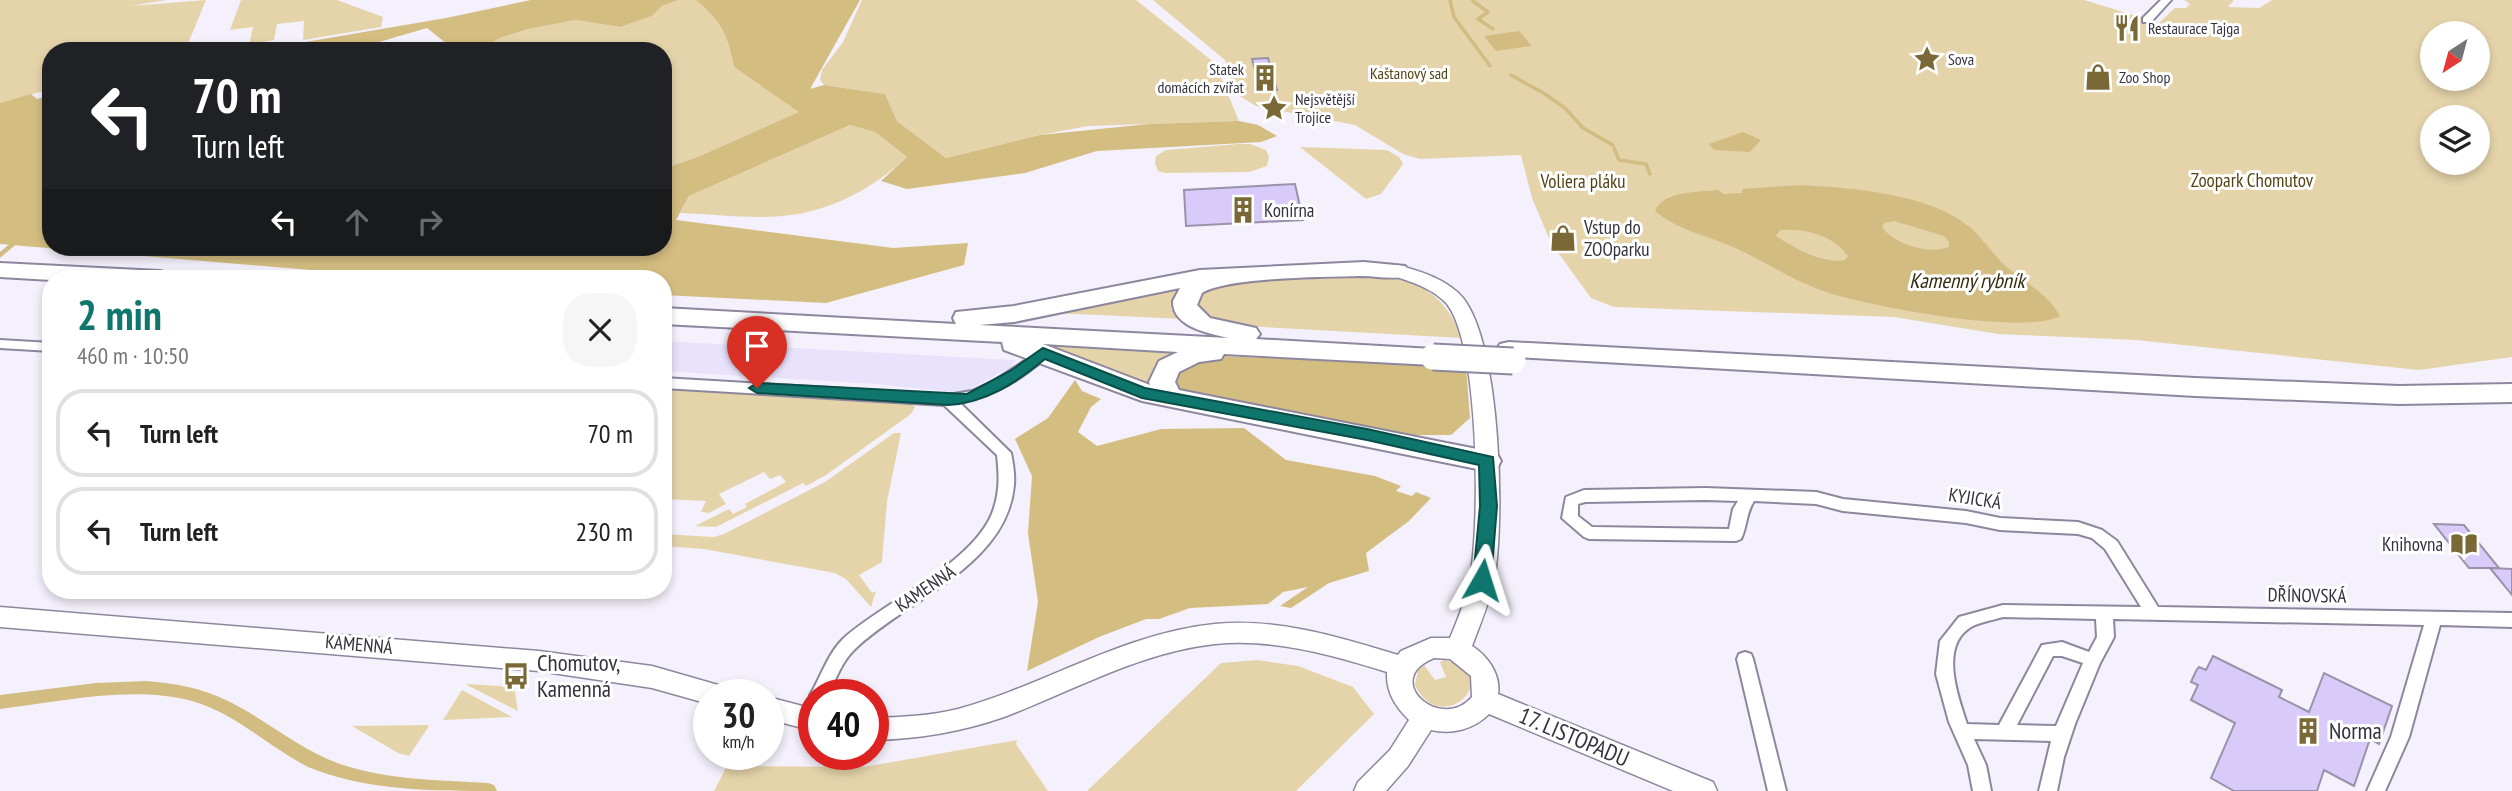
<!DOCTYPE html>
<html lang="en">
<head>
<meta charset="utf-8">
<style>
  :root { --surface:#fff; --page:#f6f6f6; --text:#202124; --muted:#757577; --line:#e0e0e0; --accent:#0f766e }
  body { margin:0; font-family:"PT Sans Narrow",sans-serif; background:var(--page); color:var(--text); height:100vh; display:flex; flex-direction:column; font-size:26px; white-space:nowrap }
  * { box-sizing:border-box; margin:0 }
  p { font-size:23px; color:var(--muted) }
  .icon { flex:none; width:38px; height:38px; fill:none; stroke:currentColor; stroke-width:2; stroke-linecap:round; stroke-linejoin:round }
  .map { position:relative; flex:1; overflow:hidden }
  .drawer { position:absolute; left:42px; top:270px; width:630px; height:329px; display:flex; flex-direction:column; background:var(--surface); border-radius:28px; box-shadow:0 4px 10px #0003 }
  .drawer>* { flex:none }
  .top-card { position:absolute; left:42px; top:42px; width:630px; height:214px; border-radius:28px; box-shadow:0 4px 10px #0003; background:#202124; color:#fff; overflow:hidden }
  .needle { width:46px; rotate:216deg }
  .tools { position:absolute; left:2420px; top:21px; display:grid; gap:14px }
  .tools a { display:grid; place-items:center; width:70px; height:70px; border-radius:50%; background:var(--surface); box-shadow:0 4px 10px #0003; font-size:35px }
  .speed { position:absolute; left:693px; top:679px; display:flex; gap:14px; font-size:35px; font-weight:700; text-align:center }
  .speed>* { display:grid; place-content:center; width:91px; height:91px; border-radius:50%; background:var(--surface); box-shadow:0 4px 10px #0003; line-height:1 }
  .speed small { font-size:18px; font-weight:400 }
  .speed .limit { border:10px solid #d22; background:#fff; color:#111 }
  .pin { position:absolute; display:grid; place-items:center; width:60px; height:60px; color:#fff; margin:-72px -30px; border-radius:50% 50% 50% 0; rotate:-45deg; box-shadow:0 0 7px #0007 }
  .pin .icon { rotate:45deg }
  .me { position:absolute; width:77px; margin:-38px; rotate:6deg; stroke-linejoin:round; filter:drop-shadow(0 0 5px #0008) }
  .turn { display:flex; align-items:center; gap:24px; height:147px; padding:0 35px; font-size:32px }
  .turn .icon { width:91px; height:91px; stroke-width:2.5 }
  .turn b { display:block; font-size:49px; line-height:60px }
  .lanes { display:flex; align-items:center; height:66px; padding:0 35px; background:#0003; justify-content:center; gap:35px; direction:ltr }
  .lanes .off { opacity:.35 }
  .round { display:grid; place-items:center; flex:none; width:74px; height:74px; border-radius:28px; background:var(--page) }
  .overview { display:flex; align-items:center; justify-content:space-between; height:119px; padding:0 35px }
  h1 { font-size:42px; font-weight:700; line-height:52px; color:var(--accent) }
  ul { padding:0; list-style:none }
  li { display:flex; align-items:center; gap:21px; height:88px; margin:0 14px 10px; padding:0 21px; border:4px solid var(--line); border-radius:28px }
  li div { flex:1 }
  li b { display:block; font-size:26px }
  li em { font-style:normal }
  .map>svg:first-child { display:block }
  .built { fill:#e9e2fc }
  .green { fill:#e5d4aa; fill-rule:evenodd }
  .forest { fill:#d4bd81 }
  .water { fill:#d3bc81; fill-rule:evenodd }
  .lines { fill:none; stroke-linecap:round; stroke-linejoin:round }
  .stream-far1 { stroke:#d3bc81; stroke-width:3.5 }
  .stream { stroke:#d3bc81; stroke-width:4.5 }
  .canal { fill:#d3bc81; fill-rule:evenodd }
  .building { fill:#d9cbf9; stroke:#9992aa; stroke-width:2 }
  .street-casing { stroke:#8d879e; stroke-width:4 }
  .secondary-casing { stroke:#8d879e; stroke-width:3 }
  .highway-casing { stroke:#8d879e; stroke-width:4 }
  .street { fill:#fff; fill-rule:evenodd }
  .secondary { fill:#fff; fill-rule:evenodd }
  .highway { fill:#fff; fill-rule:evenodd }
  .highway-bridge-casing { stroke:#8d879e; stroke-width:29; stroke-linecap:butt }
  .highway-bridge { stroke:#fff; stroke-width:25 }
  .route { fill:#0f766e; stroke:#0a4d48; stroke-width:2 }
  .labels { text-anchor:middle; stroke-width:6; stroke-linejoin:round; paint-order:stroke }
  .far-poi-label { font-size:16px; fill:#35323d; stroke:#fff; text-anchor:start }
  .far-park-label { font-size:16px; fill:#544415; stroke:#fff }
  .park-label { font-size:19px; fill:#544415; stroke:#fff }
  .poi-label { font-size:19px; fill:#35323d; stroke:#fff; text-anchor:start }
  .street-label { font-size:19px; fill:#35323d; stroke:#fff }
  .water-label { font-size:21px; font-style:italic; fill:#362c11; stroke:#fff }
  .near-poi-label { font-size:23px; fill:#35323d; stroke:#fff; text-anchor:start }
  .near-street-label { font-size:23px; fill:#35323d; stroke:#fff }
</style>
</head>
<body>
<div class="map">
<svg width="2512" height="791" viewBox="0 0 2512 791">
  <rect width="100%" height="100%" fill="#f4f1fc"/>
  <!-- built -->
  <polygon class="built" points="663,341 995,359 1016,360 1011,367 962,393 875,384 663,371"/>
  <!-- green -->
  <g class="green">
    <polygon points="0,0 167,0 130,6 206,0 185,51 51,51 51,89 0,103"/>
    <polygon points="241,0 337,0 383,17 381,27 303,40 304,21 277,24 274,40 249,45 253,27 230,30"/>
    <path d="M679,0C683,0 692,0 696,0C721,8 729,45 734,67L800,112L700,156L663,169V51H478L500,38L529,29L575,20L620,27L652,16L662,6Z"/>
    <polygon points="862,0 1136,0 1215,63 1239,121 1088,126 1040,135 946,158 897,121 885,94 824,85 820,80 822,70 843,42"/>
    <path d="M1153,0H2084L2159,23L2175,8H2186L2190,4L2184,0H2234L2228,7L2259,8L2272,0H2512V357L2419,370L2136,340L1998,334L1894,317L1614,307L1591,298L1551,243L1532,198L1521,155L1420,159L1403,154L1355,125L1256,106L1238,95L1230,80L1225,60ZM2432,33H2478V79H2432ZM2432,117H2478V163H2432Z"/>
    <path d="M850,125L875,132L907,157C872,189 830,212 782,216C749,219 713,214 680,213L689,196Z"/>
    <polygon points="1238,144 1250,144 1266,150 1269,157 1267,166 1249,172 1165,173 1158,171 1155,163 1156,156 1166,150"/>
    <polygon points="1300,147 1387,150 1399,157 1403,164 1381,194 1366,199"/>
    <path d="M1364,274C1415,278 1442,289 1462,338L1243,326L1205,318L1192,297L1226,282Z"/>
    <polygon points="1173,288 1177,292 1171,309 1183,319 1055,313"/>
    <polygon points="1049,345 1169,352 1172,353 1154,387 1048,347"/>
    <polygon points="663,387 910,403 915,407 911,414 826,475 806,486 803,483 716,527 695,526 729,509 733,514 747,507 745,504 786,482 780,475 770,479 764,472 719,494 726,504 709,513 701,512 706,501 663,499"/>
    <polygon points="894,433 901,433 887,501 882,562 859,575 872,593 876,591 871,607 846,579 835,573 704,549 663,546 663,534 714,537 724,534 825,482"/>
    <polygon points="1257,660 1298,666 1353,687 1374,714 1296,791 1087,791 1221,663"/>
    <path d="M1444,660C1509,675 1440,740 1415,685L1418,670L1424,665L1435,680L1446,677L1440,662Z"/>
    <polygon points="468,684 514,687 518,711 467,685"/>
    <polygon points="462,690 512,717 443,720"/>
    <polygon points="352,726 427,725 429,726 409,756 398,753"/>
    <polygon points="1017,740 1016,744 1048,791 714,791 727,766 864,767"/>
  </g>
  <!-- forest -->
  <g class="forest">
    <polygon points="531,0 679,0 662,6 652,16 620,27 575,20 529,29 500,38 478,51 433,51 447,44 427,28 379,42 380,51 252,51 446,18"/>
    <path d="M696,0H860L810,89L824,85L885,94L897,121L946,158L1040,135L1149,124L1239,121L1258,125L1277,136L1261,142L1097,151L1025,173L907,189L881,181L907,157L875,132L850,125L689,196L676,220L893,248L968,243L964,265L826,303L663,295V278H407L0,244V103L31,94L37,99L51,95V247H663V169L700,156L799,112L734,67C727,34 722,21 696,0Z"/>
    <polygon points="1220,356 1466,367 1470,418 1451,435 1396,435 1184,395 1173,383 1182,363"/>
    <polygon points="1075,380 1082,391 1101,399 1091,407 1078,432 1097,446 1161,429 1244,428 1286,460 1375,476 1401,486 1396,491 1412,496 1416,492 1431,498 1409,521 1366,553 1369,571 1329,583 1291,608 1280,606 1308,587 1283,592 1268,604 1190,608 1159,619 1146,619 1099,637 1027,671 1038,602 1028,533 1032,476 1015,439 1048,418"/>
  </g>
  <!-- water -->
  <g class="water">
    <polygon points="1519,31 1532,46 1496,51 1484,36"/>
    <polygon points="1743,132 1761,140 1750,152 1714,150 1709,144"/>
    <path d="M1799,185C1851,188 1933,193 1973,230C1986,242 1995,258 2009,269C2026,283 2050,296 2060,316C2024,336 1870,306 1829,293C1791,281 1763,259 1728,245C1704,235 1674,228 1655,211C1662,191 1700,192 1718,190L1724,194L1742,193V189ZM1894,221L1944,236L1949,242V247C1929,255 1894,244 1882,227L1884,223ZM1780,230C1804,228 1834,235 1848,256L1845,260C1822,264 1794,248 1776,236Z"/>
  </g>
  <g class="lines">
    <!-- stream-far1 -->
    <g class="stream-far1">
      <polyline points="1450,0 1454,17 1490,66"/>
      <polyline points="1473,1 1488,12 1478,19 1493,29"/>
      <polyline points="1511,75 1545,94 1565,108 1583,128 1613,145"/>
      <polyline points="1614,148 1619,160 1646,164 1650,174"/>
    </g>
    <!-- stream -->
    <polyline class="stream" points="0,255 51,212"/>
    <!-- canal -->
    <path class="canal" d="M146,681C175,683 202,688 228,701C267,720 300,750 340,764C387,780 439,780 488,783L494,785L497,791C432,791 368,791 308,767C269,747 235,713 192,701C130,685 62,702 0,709V695L96,683Z"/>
  </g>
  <!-- building -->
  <g class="building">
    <polygon points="1268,58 1277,90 1261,91 1252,59"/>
    <polygon points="1295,184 1303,220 1186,226 1184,190"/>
    <polygon points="2434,524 2464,525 2499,568 2469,568"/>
    <polygon points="2490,568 2512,569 2512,595"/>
    <polygon points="2213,656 2282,690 2279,697 2309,712 2324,673 2392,706 2379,744 2370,739 2354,786 2324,770 2317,791 2234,791 2211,778 2235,723 2191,700 2198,685 2191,682 2196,671 2199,667 2206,670"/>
  </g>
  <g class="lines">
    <defs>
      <g id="street">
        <polygon points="2161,0 2171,0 2151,22 2143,22 2143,18"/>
        <polygon points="0,340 51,343 51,351 0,348"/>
        <path d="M1043,349L1048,350L1050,353L1048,356C1021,379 995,396 960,403L1011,453C1013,463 1015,475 1014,485C1007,566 906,600 855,649C842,661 836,679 828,695H814L813,700L810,695L813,690C822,673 829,653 843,639C883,602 978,562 994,508C1000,489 999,474 997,455L944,405L663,388V378L948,395L972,391L994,381Z"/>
        <path d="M1706,488L1816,492L1843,499L1966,511L2000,518L2078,522L2102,530L2117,541L2158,607L2512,613V627L2440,625L2409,737L2385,791H2367L2391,737L2424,625L2113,619L2114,637L2100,663L2075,724L2064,757L2057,791H2039L2051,741L1974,739L1986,765L1991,791H1973L1968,765L1949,722L1936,674L1940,641L1959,617L2003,605L2141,607L2105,549L2092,538L2078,534L2000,530L1966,523L1843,511L1816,504L1754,501C1746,513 1747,527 1741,539L1736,541L1589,539L1584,537L1562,518L1566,497L1584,490ZM1706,500L1738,501L1733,509L1729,529L1592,527L1578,516V504L1585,502ZM2003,617L2096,619L2097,637L2089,652L2062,642L2042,645L1999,725L1967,724C1958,697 1939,646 1971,627C1980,622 1993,620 2003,617ZM2053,656H2062L2083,663L2056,726L2017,725Z"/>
        <polygon points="1745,652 1751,654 1753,659 1786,791 1768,791 1737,659 1739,654"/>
      </g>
      <g id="secondary">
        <path d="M1397,265C1420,271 1447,279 1463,298C1501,346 1505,520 1494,581C1489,603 1480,625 1472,646C1488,656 1501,675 1498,694L1713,782L1717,791H1673L1489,714C1474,729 1452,735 1431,730L1408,766L1386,791H1354L1358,782L1390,750L1409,720C1395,706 1386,692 1387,672C1332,655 1273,638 1215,644C1140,652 1073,691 1004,717C961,732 919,739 873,740V718C902,717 930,716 958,709C1045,685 1124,633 1215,624C1278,618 1339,637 1398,655L1401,651L1431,638H1450C1458,619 1466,599 1470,578C1480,523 1480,347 1447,304C1433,288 1409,281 1390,275L1388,271L1390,267ZM1434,658L1450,659L1471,676L1472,697C1441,733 1380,680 1434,658Z"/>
        <polygon points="0,607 539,651 652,666 725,687 729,695 709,695 709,704 652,688 539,671 0,627"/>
        <polygon points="768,697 814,709 814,731 768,719"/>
      </g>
      <g id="highway">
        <path d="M1364,262L1405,266L1409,271L1405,276C1391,280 1377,276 1362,276C1327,277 1228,277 1202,293L1197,305L1210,318L1256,328L1260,334L1256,339L1433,349L1442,351L1446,357L1442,363L1433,365L1224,354L1221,359L1199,362L1179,372L1175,382L1179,390L1487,451L1497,454L1501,461L1497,468L1487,471L1142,401L1004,350L1002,342L663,324V308L956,324L953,318L956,312L1014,306L1200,270ZM1180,288L1173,301C1172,327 1208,333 1228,338L979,325L1014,322ZM1043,344L1178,352L1159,361L1149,382L1150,385Z"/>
        <polygon points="0,263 160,271 168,273 172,278 51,280 0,277"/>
        <polygon points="1509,342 2195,378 2399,386 2512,384 2512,402 2399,404 2195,396 1500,356 1496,350 1500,344"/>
      </g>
    </defs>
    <!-- street casing -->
    <use href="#street" class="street-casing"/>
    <!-- secondary casing -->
    <use href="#secondary" class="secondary-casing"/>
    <!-- highway casing -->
    <use href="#highway" class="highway-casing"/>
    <!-- street -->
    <use href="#street" class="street"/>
    <!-- secondary -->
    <use href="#secondary" class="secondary"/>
    <!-- highway -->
    <use href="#highway" class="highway"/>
    <defs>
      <polyline id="highway-bridge" points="1433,357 1513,361"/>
    </defs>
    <!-- highway-bridge casing -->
    <use href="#highway-bridge" class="highway-bridge-casing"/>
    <!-- highway-bridge -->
    <use href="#highway-bridge" class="highway-bridge"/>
  </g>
  <!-- route -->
  <path class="route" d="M1043,348L1145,388L1367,429L1493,457L1497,506L1491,580L1488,585H1475L1473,580L1480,506L1479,465L1367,440L1142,398L1045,359C1017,382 986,403 948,405L757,393L749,388L757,383L967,394L1010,371Z"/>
  <!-- icons -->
  <defs>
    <symbol id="restaurant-bare" viewBox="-9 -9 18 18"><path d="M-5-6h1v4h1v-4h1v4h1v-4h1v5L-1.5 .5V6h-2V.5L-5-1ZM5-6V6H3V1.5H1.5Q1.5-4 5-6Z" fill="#7a6836" stroke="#fff" stroke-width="2.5" paint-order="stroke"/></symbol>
    <symbol id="sight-bare" viewBox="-9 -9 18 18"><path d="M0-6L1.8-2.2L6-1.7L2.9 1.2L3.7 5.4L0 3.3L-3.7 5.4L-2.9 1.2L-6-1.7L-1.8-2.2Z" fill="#7a6836" stroke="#fff" stroke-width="2.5" paint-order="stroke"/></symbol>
    <symbol id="shop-bare" viewBox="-9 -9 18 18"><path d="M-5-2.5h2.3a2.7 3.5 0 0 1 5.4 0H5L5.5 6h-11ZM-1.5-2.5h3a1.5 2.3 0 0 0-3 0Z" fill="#7a6836" stroke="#fff" stroke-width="2.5" paint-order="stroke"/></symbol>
    <symbol id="building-bare" viewBox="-9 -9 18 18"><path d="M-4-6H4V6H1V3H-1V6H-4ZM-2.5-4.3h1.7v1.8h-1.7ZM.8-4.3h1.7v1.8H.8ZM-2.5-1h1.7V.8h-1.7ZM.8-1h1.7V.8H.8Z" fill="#7a6836" stroke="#fff" stroke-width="2.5" paint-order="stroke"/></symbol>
    <symbol id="library-bare" viewBox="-9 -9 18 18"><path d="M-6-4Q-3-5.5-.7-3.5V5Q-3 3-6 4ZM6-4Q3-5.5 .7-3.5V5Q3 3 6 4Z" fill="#7a6836" stroke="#fff" stroke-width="2.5" paint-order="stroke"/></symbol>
    <symbol id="bus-bare" viewBox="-9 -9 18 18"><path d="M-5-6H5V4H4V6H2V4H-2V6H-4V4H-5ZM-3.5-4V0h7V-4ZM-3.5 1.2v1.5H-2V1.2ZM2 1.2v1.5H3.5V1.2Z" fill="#7a6836" stroke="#fff" stroke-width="2.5" paint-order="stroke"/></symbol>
  </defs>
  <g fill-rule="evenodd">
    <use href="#restaurant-bare" x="2108" y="9" width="38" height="38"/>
    <use href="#sight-bare" x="1908" y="40" width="38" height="38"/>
    <use href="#shop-bare" x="2079" y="58" width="38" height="38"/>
    <use href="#building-bare" x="1246" y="59" width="38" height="38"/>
    <use href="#sight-bare" x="1255" y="89" width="38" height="38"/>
    <use href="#building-bare" x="1224" y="191" width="38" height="38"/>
    <use href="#shop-bare" x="1544" y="219" width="38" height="38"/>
    <use href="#library-bare" x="2445" y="525" width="38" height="38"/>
    <use href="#bus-bare" x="497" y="657" width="38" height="38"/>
    <use href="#building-bare" x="2289" y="712" width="38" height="38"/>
  </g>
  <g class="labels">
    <!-- far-poi labels -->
    <g class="far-poi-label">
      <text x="2148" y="34">Restaurace Tajga</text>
      <text x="1948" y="65">Sova</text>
      <text x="1244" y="75" text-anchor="end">Statek<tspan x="1244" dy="18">domácích zvířat</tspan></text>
      <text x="2119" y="83">Zoo Shop</text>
      <text x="1295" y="105">Nejsvětější<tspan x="1295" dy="18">Trojice</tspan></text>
    </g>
    <!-- far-park labels -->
    <g class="far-park-label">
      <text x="1409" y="79">Kaštanový sad</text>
    </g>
    <!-- park labels -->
    <g class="park-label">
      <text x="2252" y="187">Zoopark Chomutov</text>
      <text x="1583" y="188">Voliera pláku</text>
    </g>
    <!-- poi labels -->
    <g class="poi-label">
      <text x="1264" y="217">Konírna</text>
      <text x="1584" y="234">Vstup do<tspan x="1584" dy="22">ZOOparku</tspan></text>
      <text x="2443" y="551" text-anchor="end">Knihovna</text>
    </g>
    <!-- street labels -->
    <g class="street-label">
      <text transform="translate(1975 498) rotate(9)" y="7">KYJICKÁ</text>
      <text transform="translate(925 588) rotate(-34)" y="7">KAMENNÁ</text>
      <text transform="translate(2307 595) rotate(1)" y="7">DŘÍNOVSKÁ</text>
      <text transform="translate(359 644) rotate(5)" y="7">KAMENNÁ</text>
    </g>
    <!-- water labels -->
    <g class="water-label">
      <text x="1967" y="288">Kamenný rybník</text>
    </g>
    <!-- near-poi labels -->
    <g class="near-poi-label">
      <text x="537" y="671">Chomutov,<tspan x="537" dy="26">Kamenná</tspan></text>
      <text x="2329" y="739">Norma</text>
    </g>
    <!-- near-street labels -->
    <g class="near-street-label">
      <text transform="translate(1574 737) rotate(23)" y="8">17. LISTOPADU</text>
    </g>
  </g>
</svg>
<div class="tools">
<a><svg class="needle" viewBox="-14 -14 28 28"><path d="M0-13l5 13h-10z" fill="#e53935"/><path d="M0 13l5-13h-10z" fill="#757577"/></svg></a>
<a><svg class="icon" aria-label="layers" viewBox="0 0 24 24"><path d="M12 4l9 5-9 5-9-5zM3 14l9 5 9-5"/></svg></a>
</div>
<div class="speed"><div>30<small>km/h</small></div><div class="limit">40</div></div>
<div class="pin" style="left:757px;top:388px;background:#d93025"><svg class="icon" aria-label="arrive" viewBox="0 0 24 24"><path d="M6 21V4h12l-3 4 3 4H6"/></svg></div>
<svg class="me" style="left:1482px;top:580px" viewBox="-20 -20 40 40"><path d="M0-17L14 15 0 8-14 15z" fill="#0f766e" stroke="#fff" stroke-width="4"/></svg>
<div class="top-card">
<div class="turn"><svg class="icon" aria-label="left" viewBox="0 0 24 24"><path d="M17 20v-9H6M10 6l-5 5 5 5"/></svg><div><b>70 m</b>Turn left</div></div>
<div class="lanes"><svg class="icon" aria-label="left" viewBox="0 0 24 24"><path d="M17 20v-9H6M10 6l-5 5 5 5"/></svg><svg class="icon off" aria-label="ahead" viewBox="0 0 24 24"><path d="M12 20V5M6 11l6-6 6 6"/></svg><svg class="icon off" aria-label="right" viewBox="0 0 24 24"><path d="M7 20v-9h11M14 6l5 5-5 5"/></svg></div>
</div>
<section class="drawer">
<div class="overview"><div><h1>2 min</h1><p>460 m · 10:50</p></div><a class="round"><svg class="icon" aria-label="close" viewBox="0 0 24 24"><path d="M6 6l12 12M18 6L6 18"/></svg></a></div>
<ul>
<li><svg class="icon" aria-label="left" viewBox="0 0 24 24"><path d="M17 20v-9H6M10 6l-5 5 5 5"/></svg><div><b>Turn left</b></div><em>70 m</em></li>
<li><svg class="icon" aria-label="left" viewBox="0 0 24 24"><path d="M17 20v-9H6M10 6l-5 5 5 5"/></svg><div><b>Turn left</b></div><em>230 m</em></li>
</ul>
</section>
</div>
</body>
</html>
